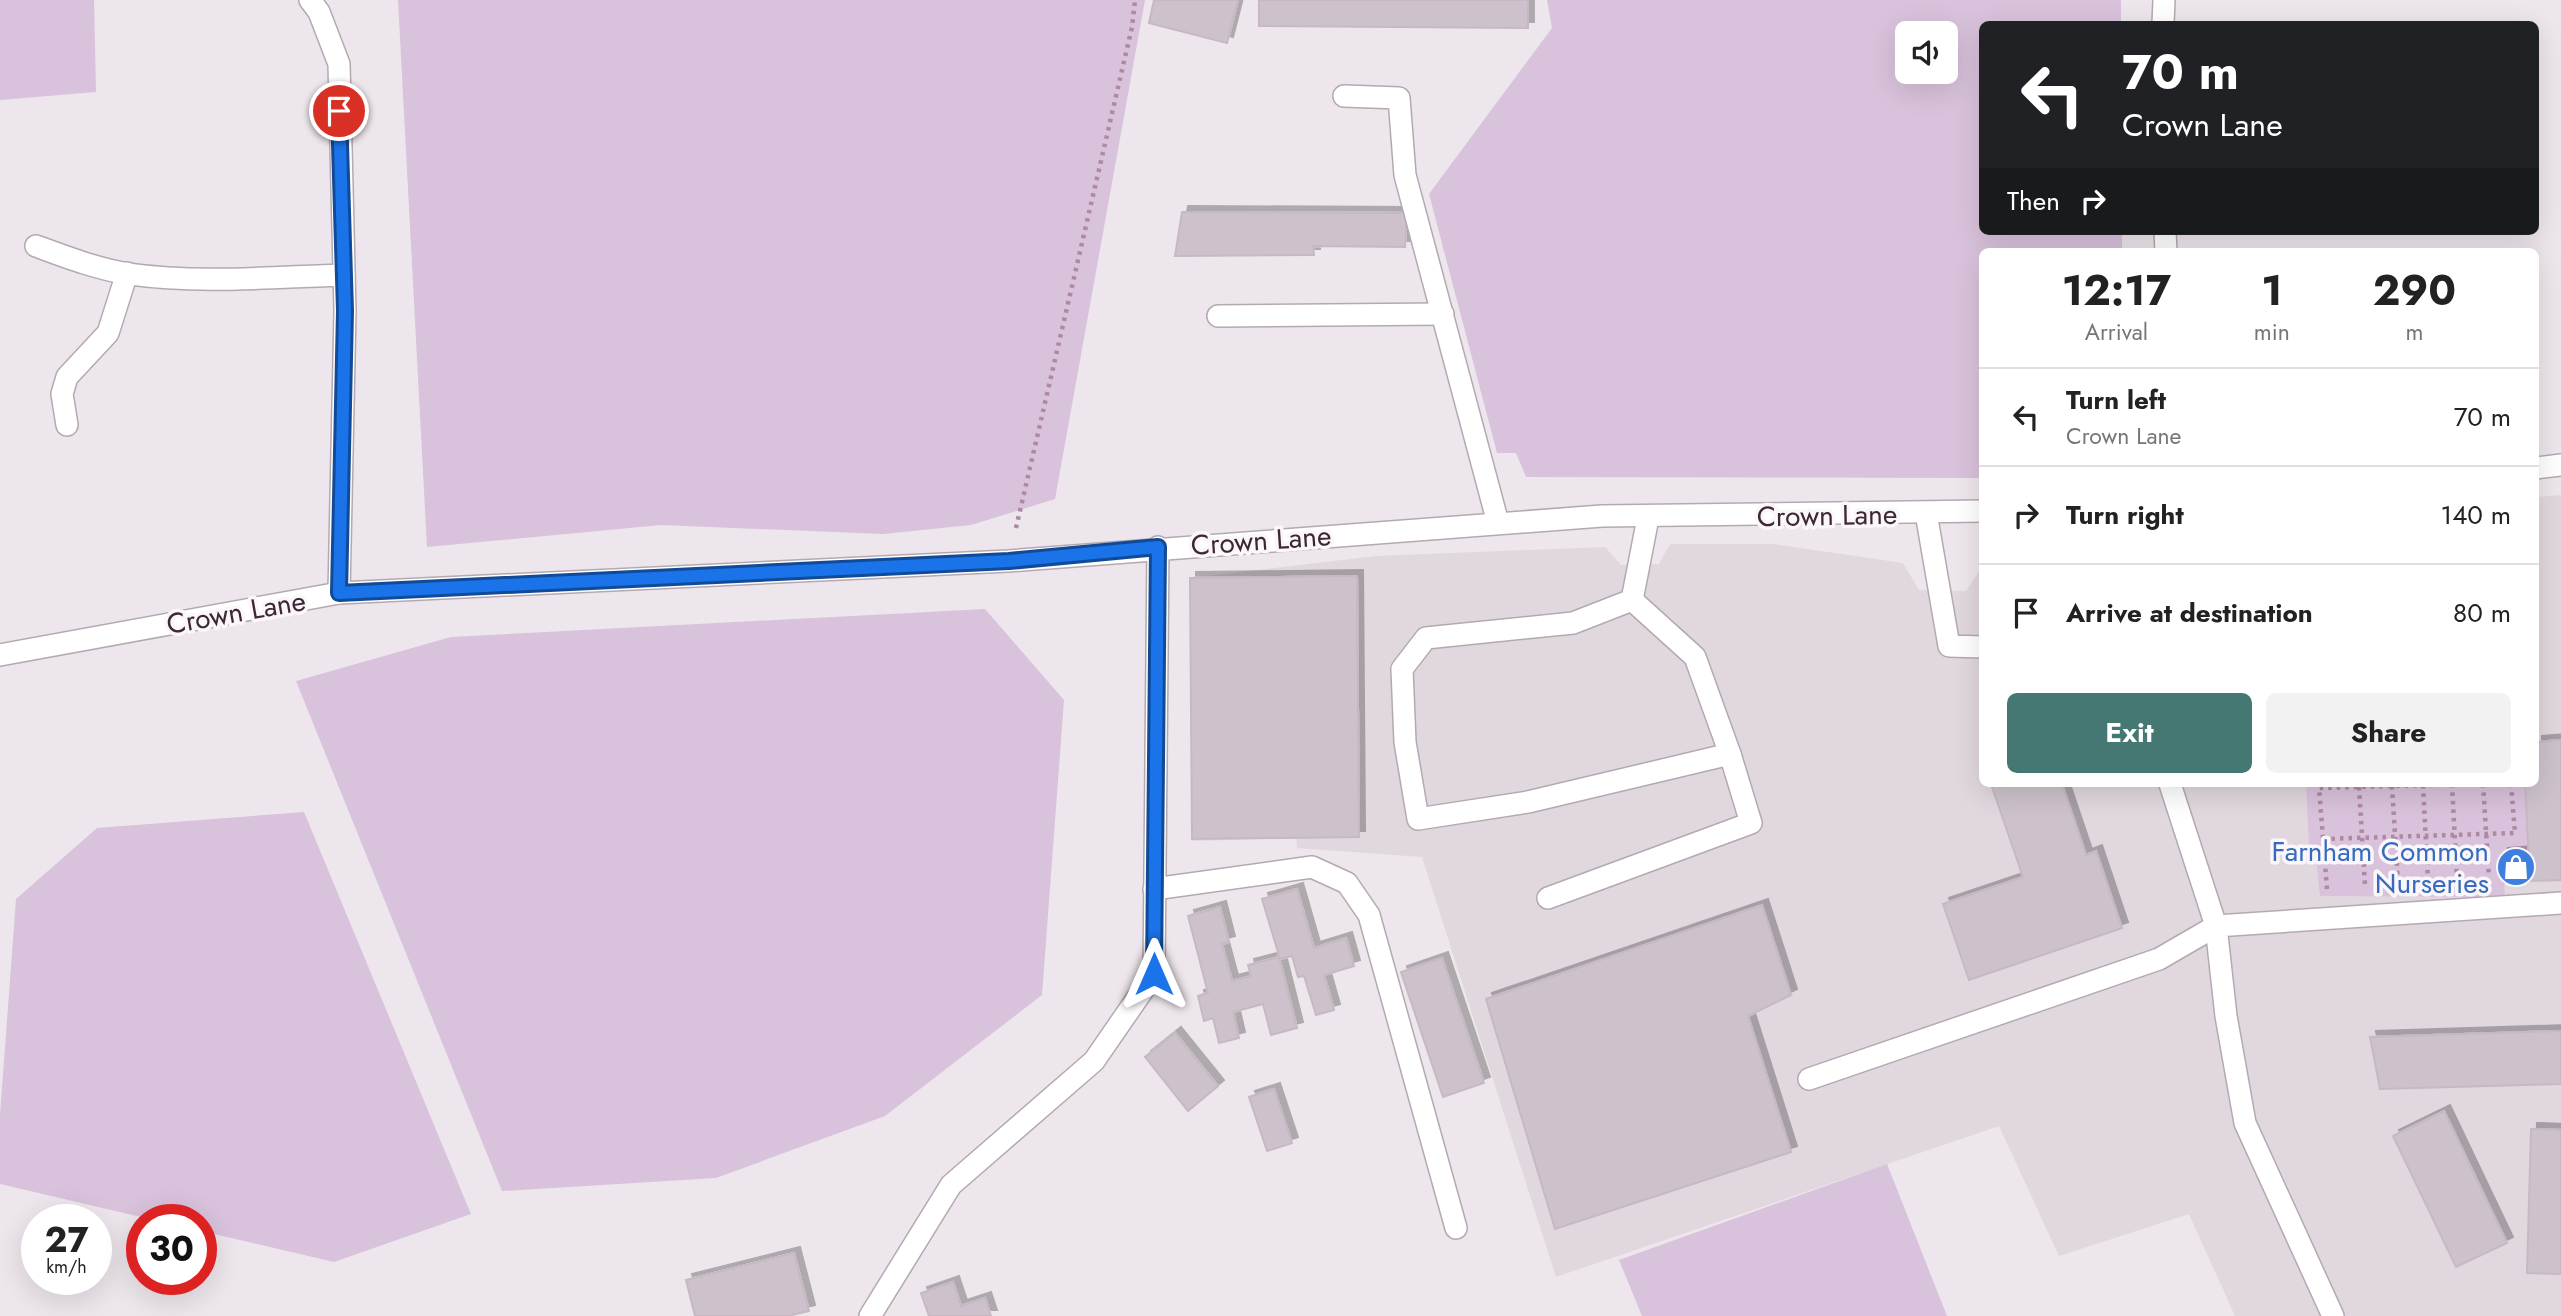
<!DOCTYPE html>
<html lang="en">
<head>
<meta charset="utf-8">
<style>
  :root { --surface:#fff; --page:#f2f2f2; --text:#222; --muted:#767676; --line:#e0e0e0; --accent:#457872 }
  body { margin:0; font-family:Jost,sans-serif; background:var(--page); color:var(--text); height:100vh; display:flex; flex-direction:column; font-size:26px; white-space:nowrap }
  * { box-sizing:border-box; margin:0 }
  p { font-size:23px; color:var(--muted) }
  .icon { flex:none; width:38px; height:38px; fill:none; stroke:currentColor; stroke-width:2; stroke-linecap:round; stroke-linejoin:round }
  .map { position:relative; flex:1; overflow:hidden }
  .side { position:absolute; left:1979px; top:248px; width:560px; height:539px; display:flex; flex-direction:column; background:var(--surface); border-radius:10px; box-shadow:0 7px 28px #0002 }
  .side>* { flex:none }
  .guide { position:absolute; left:1979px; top:21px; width:560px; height:214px; border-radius:10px; box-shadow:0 7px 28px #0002; background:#202124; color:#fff; overflow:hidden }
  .fabs { position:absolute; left:1895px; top:21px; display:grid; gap:14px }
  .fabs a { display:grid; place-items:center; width:63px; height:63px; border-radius:10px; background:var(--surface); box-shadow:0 7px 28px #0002; font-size:35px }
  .speed { position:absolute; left:21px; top:1204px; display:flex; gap:14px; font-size:35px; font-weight:700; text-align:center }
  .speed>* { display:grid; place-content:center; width:91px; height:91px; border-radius:50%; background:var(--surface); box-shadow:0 7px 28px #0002; line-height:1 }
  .speed small { font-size:18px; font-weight:400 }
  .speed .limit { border:10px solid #d22; background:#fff; color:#111 }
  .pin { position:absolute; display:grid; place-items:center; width:60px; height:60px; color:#fff; margin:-30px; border:4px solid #fff; border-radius:50%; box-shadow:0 2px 7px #0007 }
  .me { position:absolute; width:77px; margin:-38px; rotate:0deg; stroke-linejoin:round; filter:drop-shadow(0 0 5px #0008) }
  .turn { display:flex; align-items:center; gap:24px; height:147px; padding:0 28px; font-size:32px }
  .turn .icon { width:91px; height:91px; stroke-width:2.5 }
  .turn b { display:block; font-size:49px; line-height:60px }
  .then { display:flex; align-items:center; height:66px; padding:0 28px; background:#0003; gap:14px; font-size:26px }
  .eta { display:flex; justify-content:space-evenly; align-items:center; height:119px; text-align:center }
  .eta b { font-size:42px; font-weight:700; line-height:49px }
  .action { display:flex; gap:14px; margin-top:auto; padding:14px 28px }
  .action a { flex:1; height:80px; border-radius:10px; background:var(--accent); color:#fff; font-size:28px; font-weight:700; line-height:80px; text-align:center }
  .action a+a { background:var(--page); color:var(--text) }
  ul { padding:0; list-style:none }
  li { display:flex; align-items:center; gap:21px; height:98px; padding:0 28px; border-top:2px solid var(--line) }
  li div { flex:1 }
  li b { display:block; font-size:26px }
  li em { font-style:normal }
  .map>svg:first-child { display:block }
  .built { fill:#e1d7df }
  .green { fill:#d9c2db; fill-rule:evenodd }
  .building { fill:#cdc2cb; stroke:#c6b9c3; stroke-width:2; filter:url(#shadow) }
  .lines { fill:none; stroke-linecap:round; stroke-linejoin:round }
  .lane-casing { stroke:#b5a9b1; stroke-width:24 }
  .street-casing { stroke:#b5a9b1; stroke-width:24 }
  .path { stroke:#ad8aa1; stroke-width:4.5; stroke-dasharray:3.5 5; stroke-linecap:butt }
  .lane { stroke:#fff; stroke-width:21 }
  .street { stroke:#fff; stroke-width:21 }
  .route-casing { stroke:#114b97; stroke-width:18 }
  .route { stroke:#1a73e8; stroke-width:12 }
  .labels { text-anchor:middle; stroke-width:7; stroke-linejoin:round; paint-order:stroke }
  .street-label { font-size:28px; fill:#3d2735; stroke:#faf6f9 }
  .shop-label { font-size:28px; fill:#366cbe; stroke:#faf6f9; text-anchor:end }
</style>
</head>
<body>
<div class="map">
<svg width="2561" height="1316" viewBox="0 0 2561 1316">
  <defs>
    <filter id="shadow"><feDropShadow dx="6" dy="-6" stdDeviation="0" flood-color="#0004"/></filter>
  </defs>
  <rect width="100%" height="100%" fill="#ede6ec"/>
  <!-- built -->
  <polygon class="built" points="2561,495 2561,1316 2235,1316 2189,1214 2059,1256 1999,1126 1556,1277 1422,857 1297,848 1296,838 1193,841 1190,578 1376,556 1605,547 1621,565 1659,564 1670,544 1773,544 1903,563 1919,590 1966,591 1983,565 1983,784 2536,784 2536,497"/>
  <!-- green -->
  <g class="green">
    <polygon points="0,0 94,0 96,92 0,100"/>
    <polygon points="398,0 1145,0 1055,499 971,525 883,534 661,525 427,547"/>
    <path d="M1547,0H2121V24H1983V231H2122V252H1983V478L1526,477L1516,453H1497L1429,194L1552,28ZM1946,33V72H1908V33Z"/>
    <polygon points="985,609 1064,700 1042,995 885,1116 716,1178 502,1191 296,681 451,637"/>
    <polygon points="2306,784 2525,784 2528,852 2502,854 2505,897 2320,896 2315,846 2309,846"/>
    <polygon points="304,812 471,1214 334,1262 201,1231 201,1220 154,1220 0,1184 0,1115 16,899 97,828"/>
    <polygon points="1887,1164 1947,1316 1642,1316 1619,1260"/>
  </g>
  <!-- building -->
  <g class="building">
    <polygon points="1154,0 1238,0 1227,43 1149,23"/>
    <polygon points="1259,0 1528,0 1528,28 1259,26"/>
    <polygon points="1182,212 1407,213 1405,247 1313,246 1314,255 1175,256"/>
    <polygon points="1357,576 1359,837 1192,839 1190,578"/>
    <polygon points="2561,740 2561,880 2530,881 2525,784 2536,784 2536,742"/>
    <polygon points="1991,784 2062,784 2086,855 2096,851 2122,928 1969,980 1943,904 2023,877"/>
    <polygon points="2528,852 2530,881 2504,883 2502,854"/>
    <polygon points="1297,889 1314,948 1346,938 1354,966 1324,975 1334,1010 1316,1015 1304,976 1298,977 1292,956 1280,959 1262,899"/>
    <polygon points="1762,905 1791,995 1748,1016 1791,1152 1555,1229 1486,999"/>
    <polygon points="1220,907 1229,942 1222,944 1232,981 1251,976 1248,965 1279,957 1297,1028 1271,1035 1263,1004 1233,1012 1239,1038 1219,1043 1213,1018 1204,1021 1198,996 1208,993 1188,916"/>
    <polygon points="1442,958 1484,1083 1443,1097 1401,972"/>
    <polygon points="2561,1031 2561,1084 2380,1089 2370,1037"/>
    <polygon points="1175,1033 1218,1086 1188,1111 1145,1057"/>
    <polygon points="1274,1089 1292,1143 1267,1151 1249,1097"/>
    <polygon points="2444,1111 2507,1243 2456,1267 2393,1136"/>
    <polygon points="2531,1129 2561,1130 2561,1274 2527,1273"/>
    <polygon points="794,1253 809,1311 788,1316 695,1316 686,1280"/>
    <polygon points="953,1282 961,1306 985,1298 991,1316 929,1316 921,1293"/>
  </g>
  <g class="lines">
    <defs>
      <g id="lane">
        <polyline points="310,0 319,12 339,64 345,311 339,593"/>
        <polyline points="2163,24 2164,0"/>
        <polyline points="1344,96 1399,98 1405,175 1498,523"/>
        <polyline points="2165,231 2166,252"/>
        <path d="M36,246C66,257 97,269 129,274C199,284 273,277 344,275"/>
        <polyline points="1218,316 1443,314"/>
        <polyline points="67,425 62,394 67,377 108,333 127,273"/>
        <polyline points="1926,513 1949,646 1983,647"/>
        <polyline points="1632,600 1695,657 1730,754"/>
        <polyline points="1154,889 1312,867 1347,883 1369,915 1456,1228"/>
        <polyline points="1548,898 1751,823 1730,754 1528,802 1418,819 1405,742 1402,669 1426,638 1573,623 1632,600 1648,518"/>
        <polyline points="1809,1079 2159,959 2216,926 2170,784"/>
        <polyline points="2333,1316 2245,1123 2226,1016 2216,926 2561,903"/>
      </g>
      <g id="street">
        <polyline points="2536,468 2561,465"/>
        <polyline points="0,655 339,593 1008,561 1602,516 1983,511"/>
        <polyline points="870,1316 951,1185 1094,1061 1154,974 1158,547"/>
      </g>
    </defs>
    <!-- lane casing -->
    <use href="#lane" class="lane-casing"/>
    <!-- street casing -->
    <use href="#street" class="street-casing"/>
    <!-- path -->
    <g class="path">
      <polyline points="1016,528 1132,27 1135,0"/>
      <polyline points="2452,784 2457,880"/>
      <polyline points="2483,784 2489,877"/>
      <polyline points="2423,785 2428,881"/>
      <polyline points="2392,786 2398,883"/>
      <polyline points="2359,787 2365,885"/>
      <polyline points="2323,839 2515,833 2511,784"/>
      <polyline points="2327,889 2319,788 2465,784"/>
    </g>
    <!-- lane -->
    <use href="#lane" class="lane"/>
    <!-- street -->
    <use href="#street" class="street"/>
  </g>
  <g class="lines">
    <defs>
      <polyline id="route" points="339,111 345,311 339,593 1009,561 1158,547 1154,974"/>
    </defs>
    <!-- route casing -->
    <use href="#route" class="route-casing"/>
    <!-- route -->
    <use href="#route" class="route"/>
  </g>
  <!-- icons -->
  <defs>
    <symbol id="shop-disc" viewBox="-11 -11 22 22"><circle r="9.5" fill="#3f7fe0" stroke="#faf6f9"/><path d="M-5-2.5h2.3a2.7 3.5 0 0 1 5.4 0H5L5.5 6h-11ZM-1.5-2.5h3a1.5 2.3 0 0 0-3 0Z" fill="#fff"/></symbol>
  </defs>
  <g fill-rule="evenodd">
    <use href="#shop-disc" x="2494" y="845" width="44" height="44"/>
  </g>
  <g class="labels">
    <!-- street labels -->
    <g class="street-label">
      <text transform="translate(1827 515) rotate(-1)" y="10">Crown Lane</text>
      <text transform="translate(1261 540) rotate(-4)" y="10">Crown Lane</text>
      <text transform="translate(236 612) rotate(-10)" y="10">Crown Lane</text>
    </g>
    <!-- shop labels -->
    <g class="shop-label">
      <text x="2489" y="861">Farnham Common<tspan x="2489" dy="32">Nurseries</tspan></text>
    </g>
  </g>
</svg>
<div class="fabs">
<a><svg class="icon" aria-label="sound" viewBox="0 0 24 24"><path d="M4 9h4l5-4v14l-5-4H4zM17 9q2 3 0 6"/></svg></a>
</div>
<div class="speed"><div>27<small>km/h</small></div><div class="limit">30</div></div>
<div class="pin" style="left:339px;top:111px;background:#d93025"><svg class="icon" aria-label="arrive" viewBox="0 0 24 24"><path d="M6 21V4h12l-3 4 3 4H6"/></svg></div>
<svg class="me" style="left:1154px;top:974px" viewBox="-20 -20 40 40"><path d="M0-17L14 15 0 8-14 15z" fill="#1a73e8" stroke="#fff" stroke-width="4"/></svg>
<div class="guide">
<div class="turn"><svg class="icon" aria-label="left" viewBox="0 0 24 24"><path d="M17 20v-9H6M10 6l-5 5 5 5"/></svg><div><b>70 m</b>Crown Lane</div></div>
<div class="then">Then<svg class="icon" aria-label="right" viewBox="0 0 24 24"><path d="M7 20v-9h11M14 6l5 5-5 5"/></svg></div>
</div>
<section class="side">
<div class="eta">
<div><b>12:17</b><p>Arrival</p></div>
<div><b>1</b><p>min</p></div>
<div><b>290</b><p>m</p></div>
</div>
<ul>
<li><svg class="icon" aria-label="left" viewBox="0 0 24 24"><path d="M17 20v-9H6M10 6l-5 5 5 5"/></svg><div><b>Turn left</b><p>Crown Lane</p></div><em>70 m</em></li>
<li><svg class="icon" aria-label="right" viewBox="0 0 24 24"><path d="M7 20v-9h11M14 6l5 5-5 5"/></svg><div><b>Turn right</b></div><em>140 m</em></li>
<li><svg class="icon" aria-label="arrive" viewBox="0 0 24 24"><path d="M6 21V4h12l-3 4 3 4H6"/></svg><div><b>Arrive at destination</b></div><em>80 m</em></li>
</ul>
<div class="action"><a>Exit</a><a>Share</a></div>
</section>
</div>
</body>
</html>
